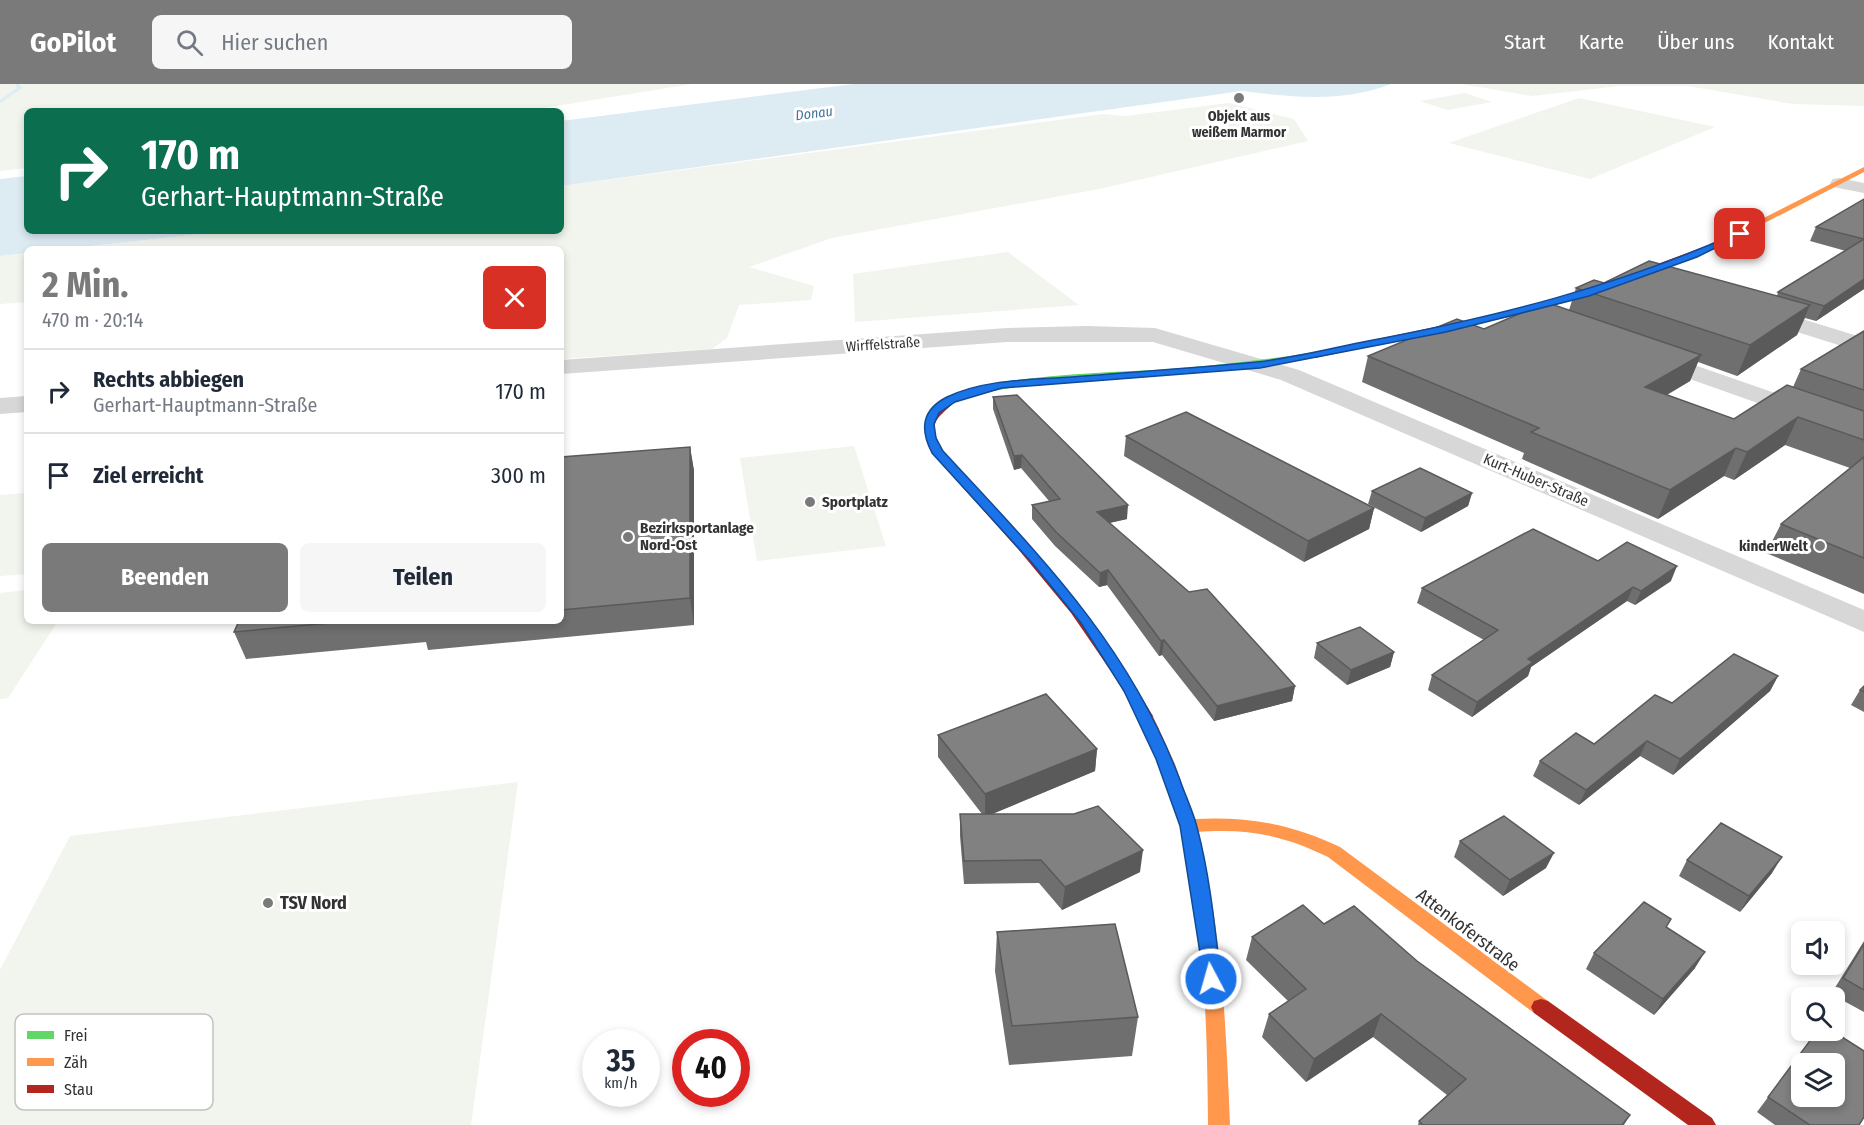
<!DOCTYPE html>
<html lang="de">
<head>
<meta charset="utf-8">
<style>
  :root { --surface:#fff; --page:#f6f6f7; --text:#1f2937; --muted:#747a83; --line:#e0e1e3; --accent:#7a7a7a }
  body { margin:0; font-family:"Fira Sans Condensed",sans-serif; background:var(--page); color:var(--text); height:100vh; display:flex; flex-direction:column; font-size:22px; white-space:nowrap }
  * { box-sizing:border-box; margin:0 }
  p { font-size:20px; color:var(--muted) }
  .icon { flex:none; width:33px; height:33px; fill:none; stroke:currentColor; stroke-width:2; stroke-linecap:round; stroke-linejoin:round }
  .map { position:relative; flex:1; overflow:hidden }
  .sheet { position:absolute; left:24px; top:162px; width:540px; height:378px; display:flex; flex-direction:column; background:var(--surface); border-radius:9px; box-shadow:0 3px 9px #0003 }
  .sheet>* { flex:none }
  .hud { position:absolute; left:24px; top:24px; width:540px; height:126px; border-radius:9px; box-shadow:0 3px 9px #0003; background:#0b6e4f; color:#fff; overflow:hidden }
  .tools { position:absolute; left:1791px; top:837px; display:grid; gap:12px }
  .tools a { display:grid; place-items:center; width:54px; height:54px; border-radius:9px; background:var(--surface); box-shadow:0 3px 9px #0003; font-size:30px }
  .speed { position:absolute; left:582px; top:945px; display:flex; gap:12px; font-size:30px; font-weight:700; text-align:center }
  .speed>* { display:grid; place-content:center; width:78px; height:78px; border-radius:50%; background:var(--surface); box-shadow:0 3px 9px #0003; line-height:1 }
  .speed small { font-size:15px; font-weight:400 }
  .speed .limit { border:9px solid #d22; background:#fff; color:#111 }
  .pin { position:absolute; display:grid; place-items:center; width:51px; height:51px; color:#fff; margin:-26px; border-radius:12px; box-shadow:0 3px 9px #0006 }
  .me { position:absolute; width:66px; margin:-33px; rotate:354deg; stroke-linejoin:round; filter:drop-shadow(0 0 4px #0008) }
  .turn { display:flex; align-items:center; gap:21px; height:126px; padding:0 18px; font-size:27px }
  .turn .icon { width:78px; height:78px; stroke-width:2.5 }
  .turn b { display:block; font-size:42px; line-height:51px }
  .round { display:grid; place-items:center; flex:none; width:63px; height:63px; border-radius:9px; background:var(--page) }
  .headline { display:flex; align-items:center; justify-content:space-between; height:102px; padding:0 18px }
  h1 { font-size:36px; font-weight:700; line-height:45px; color:var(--accent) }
  .cta { display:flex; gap:12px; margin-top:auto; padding:12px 18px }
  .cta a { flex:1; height:69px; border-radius:9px; background:var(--accent); color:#fff; font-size:24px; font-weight:700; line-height:69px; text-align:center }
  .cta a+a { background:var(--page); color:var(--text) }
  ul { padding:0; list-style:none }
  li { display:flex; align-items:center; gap:18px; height:84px; padding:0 18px; border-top:2px solid var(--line) }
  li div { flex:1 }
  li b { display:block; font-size:22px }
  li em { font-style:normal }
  header { display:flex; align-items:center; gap:36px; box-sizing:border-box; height:84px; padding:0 30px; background:var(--accent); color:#fff }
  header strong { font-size:28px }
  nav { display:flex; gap:33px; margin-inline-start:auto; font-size:21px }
  .search { width:420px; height:54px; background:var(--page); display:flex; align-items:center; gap:15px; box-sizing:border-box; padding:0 21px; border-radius:9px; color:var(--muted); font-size:22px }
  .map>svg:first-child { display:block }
  .green { fill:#f1f5ed }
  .water { fill:#ddebf3 }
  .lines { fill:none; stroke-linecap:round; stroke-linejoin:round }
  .stream { fill:#ddebf3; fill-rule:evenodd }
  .street { fill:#d7d7d7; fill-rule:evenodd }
  .fast { fill:#63d668; fill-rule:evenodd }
  .slow { fill:#ff974d; fill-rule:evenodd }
  .jam { fill:#b3261e; fill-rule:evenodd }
  .wall { fill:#6f6f6f }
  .shaded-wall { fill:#5a5a5a }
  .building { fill:#818181; stroke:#5a5a5a; stroke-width:1.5; fill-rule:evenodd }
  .route { fill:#1a73e8; stroke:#114b97; stroke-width:1.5 }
  .poi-dot { fill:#7a7a7a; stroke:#fff; stroke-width:2 }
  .labels { text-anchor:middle; stroke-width:6; stroke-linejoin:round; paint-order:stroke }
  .far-water-label { font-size:14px; font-style:italic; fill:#3f7597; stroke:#fff }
  .far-poi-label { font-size:14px; font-weight:bold; fill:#333; stroke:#fff }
  .far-street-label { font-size:14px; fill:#333; stroke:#fff }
  .street-label { font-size:15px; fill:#333; stroke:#fff }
  .poi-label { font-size:15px; font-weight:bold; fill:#333; stroke:#fff; text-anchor:start }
  .near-poi-label { font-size:18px; font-weight:bold; fill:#333; stroke:#fff; text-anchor:start }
  .near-street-label { font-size:18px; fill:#333; stroke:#fff }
  .key { fill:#fff; stroke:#c2c2c2; stroke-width:1.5 }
  .key-label { font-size:16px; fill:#333 }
</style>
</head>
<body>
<header>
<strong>GoPilot</strong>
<div class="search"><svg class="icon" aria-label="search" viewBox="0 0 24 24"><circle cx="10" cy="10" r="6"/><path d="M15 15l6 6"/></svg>Hier suchen</div>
<nav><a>Start</a><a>Karte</a><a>Über uns</a><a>Kontakt</a></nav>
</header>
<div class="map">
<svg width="1864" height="1041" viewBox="0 0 1864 1041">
  <rect width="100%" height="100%" fill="#fff"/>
  <!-- green -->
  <g class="green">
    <polygon points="0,0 692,0 525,27 27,27 27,84 0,87"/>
    <polygon points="1461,0 1864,0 1864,22 1793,20 1688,2 1620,2 1532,12"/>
    <polygon points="1465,9 1492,18 1447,26 1420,17"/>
    <polygon points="1579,14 1715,43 1590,95 1449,59"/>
    <polygon points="1229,19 1294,35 1308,57 1099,105 832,154 749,183 814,202 811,216 739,221 727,254 712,265 561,275 561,165 64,165 226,147 561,147 561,102 1103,30 1125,32"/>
    <polygon points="1008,168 1079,221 855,238 853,190"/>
    <polygon points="27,169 27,218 0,220 0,172"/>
    <polygon points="854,362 886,462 757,477 740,374"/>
    <polygon points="27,409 27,490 0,492 0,411"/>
    <polygon points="27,506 27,537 58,537 8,614 0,615 0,509"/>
    <polygon points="518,698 471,1041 0,1041 0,886 70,752"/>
  </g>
  <!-- water -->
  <g class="water">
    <path d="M854,0H1391C1344,19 1291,13 1242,7L561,102V37Z"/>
    <polygon points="27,92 27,147 226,147 64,165 27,165 27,169 0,172 0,95"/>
  </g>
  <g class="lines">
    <!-- stream -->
    <polygon class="stream" points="15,0 19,0 22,4 0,19 0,16 17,4"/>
    <!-- street -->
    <g class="street">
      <polygon points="1839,94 1864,99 1864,109 1833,103 1830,99 1833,95"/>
      <polygon points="1757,221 1864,254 1864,269 1749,233 1746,228 1749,223"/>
      <polygon points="1087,242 1155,244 1299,286 1864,526 1864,548 1281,296 1153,258 1007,258 561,290 561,276 1007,244"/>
      <polygon points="1651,266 1864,340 1864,357 1642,278 1639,273 1642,268"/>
      <polygon points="27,312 27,328 0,330 0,314"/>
    </g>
    <!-- fast -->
    <path class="fast" d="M1315,268L1320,271L1318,273L1234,285L1023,302L987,308L952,318L947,315C976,290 1138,288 1182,284C1227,280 1271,275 1315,268Z"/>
    <!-- slow -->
    <g class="slow">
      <polygon points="1864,83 1864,88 1712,166 1705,164"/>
      <path d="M1145,627L1150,628L1153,632L1175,680L1194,735C1247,732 1292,740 1340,763L1548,917L1551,923L1548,929L1541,931L1534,929L1328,773C1283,751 1247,744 1197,748C1222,844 1226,942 1230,1041H1208C1207,937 1205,830 1176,729C1166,696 1152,664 1137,632L1140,628Z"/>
    </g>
    <!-- jam -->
    <g class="jam">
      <polygon points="1706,162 1713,164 1588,212 1523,230 1315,274 1310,271 1315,268 1522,225 1582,208"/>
      <path d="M952,312L957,315C937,337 926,335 943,368C1020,451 1095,533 1153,632L1150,636H1140L1117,596L1071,529L1018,465L932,369C920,344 922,322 952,312Z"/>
      <polygon points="1541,915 1548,917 1712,1034 1716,1041 1688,1041 1534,929 1531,923 1534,917"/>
    </g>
  </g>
  <!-- wall -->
  <g class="wall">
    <polygon points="1864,115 1864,205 1816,237 1805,234 1797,251 1737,292 1698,278 1690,297 1667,311 1734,335 1793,303 1801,285 1864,247 1864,510 1766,469 1781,440 1850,384 1785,361 1734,396 1724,392 1658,435 1522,375 1524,369 1362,298 1368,272 1569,226 1576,204 1604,199 1777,212 1778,208 1846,167 1810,157 1816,143"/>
    <polygon points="993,313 1127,435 1109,439 1295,602 1292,617 1214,637 1162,571 1159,572 1107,501 1099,503 1055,462 1032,435 1032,421 1049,417 1021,384 1014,386 993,325"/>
    <polygon points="1126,352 1374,424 1369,445 1304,478 1124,372"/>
    <polygon points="690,363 694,387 694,541 428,566 426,558 246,575 234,548 239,537 561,537 561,373"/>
    <polygon points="1372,407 1472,409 1468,422 1421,448 1368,420"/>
    <polygon points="1598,477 1671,497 1635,521 1627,517 1531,583 1528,592 1472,633 1428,606 1432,591 1484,556 1417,519 1422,504"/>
    <polygon points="1317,559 1394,568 1390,583 1347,601 1314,574"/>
    <polygon points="1778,592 1770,607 1673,691 1640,672 1579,721 1533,692 1540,677 1594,660 1672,619"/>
    <polygon points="1864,602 1864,628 1851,621 1860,606"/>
    <polygon points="938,651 1097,665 1095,687 992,730 1140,788 1062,826 1039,799 964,800 960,752 960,730 982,730 938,673"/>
    <polygon points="1460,757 1546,784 1503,812 1454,773"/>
    <polygon points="1687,776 1772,789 1740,828 1679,792"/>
    <polygon points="1324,840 1417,877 1630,1031 1624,1041 1418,1041 1419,1037 1447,1011 1373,953 1306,998 1262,953 1269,930 1288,917 1246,876 1252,853"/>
    <polygon points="1666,843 1695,884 1654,931 1586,885 1594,869"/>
    <polygon points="997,848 1138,933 1132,972 1009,981 995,887"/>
    <polygon points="1864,857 1864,928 1831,910"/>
    <polygon points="1818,946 1859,1041 1775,1041 1757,1028"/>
  </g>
  <!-- shaded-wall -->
  <g class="shaded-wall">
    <polygon points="1864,195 1864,205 1816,237 1824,222"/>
    <polygon points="1810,221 1797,251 1737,292 1750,261"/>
    <polygon points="1701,271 1690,297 1635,329 1645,303"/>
    <polygon points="1798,333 1785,361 1734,396 1747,368"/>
    <polygon points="690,363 694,387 694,541 690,514"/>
    <polygon points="1736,364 1724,392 1658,435 1670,406"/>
    <polygon points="1022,371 1021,384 1014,386 1014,372"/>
    <polygon points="1472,409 1468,422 1421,448 1425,434"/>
    <polygon points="1128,421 1127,435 1096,442 1097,428"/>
    <polygon points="1374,424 1369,445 1304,478 1308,457"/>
    <polygon points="1677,482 1671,497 1635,521 1641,507"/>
    <polygon points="1108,486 1107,501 1099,503 1100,489"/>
    <polygon points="1633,503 1627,517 1531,583 1528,592 1472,633 1477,618 1528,575"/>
    <polygon points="1164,556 1162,571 1159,572 1161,557"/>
    <polygon points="1394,568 1390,583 1347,601 1351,586"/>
    <polygon points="1778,592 1770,607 1673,691 1680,675"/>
    <polygon points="1295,602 1292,617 1214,637 1217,622"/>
    <polygon points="1647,657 1640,672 1579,721 1586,706"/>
    <polygon points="1097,665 1095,687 985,733 985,710"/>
    <polygon points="1143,766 1140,788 1062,826 1065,803"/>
    <polygon points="1554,769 1546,784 1503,812 1510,796"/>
    <polygon points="1782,773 1772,789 1740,828 1749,812"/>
    <polygon points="1705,868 1695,884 1654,931 1663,915"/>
    <polygon points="1381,930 1373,953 1306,998 1314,975"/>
  </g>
  <!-- building -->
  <g class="building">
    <polygon points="1864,115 1864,155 1816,143"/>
    <polygon points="1864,155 1864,195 1824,222 1778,208"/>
    <polygon points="1649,177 1810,221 1750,261 1576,204 1594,196 1604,199"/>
    <polygon points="1542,220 1551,220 1701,271 1645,303 1734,335 1787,301 1864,327 1864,356 1798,333 1747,368 1736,364 1670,406 1531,348 1539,344 1368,272 1457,235 1484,245"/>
    <polygon points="1864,247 1864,306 1801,285"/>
    <polygon points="1017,311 1128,421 1097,428 1189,508 1207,505 1295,602 1217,622 1164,556 1161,557 1108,486 1100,489 1056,448 1032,421 1060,415 1022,371 1014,372 993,313"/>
    <polygon points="1186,328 1374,424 1308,457 1126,352"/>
    <polygon points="690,363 690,514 561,526 561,373"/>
    <polygon points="1864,373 1864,474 1781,440"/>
    <polygon points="1420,384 1472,409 1425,434 1372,407"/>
    <polygon points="1533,445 1598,477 1627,458 1677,482 1641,507 1633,503 1528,575 1533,578 1477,618 1432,591 1498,546 1422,504"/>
    <polygon points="239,537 351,537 234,548"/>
    <polygon points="1360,543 1394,568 1351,586 1317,559"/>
    <polygon points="1734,570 1778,592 1680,675 1647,657 1586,706 1540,677 1576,649 1594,660 1655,611 1672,619"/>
    <polygon points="1864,602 1864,608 1860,606"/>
    <polygon points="1046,610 1097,665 985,710 938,651"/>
    <polygon points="1098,722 1143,766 1065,803 1041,776 964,777 960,730 1074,730"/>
    <polygon points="1504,732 1554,769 1510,796 1460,757"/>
    <polygon points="1721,739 1782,773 1749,812 1687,776"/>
    <polygon points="1644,818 1671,835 1666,843 1705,868 1663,915 1594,869"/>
    <polygon points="1303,821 1324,840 1354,822 1417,877 1630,1031 1622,1041 1423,1041 1419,1037 1466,995 1381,930 1314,975 1269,930 1306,905 1252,853"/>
    <polygon points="1115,840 1138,933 1012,942 997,848"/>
    <polygon points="1864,860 1864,906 1843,894"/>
    <path d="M1818,946H1831L1864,967V1033L1859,1041H1810L1768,1013ZM1802,980H1834V1012H1802Z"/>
  </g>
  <!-- route -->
  <path class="route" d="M1737,149L1744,150L1697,173L1589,212L1446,248L1260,284L1002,304L955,318L939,329L934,340L936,354L943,367C1039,471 1129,560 1180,696C1185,711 1193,727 1197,743C1210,792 1215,844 1221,895L1218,901L1211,903L1205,901L1180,742L1156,675L1124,607L1081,539L1033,480L932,369C920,346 921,326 947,313C984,295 1031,296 1072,293C1133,288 1195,284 1257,278C1294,274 1332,264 1368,257C1495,233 1619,202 1737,149Z"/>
  <!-- markers -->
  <g class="poi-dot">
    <circle cx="1239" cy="14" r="6"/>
    <circle cx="810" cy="418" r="6"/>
    <circle cx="628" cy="453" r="6"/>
    <circle cx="1820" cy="462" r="6"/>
    <circle cx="268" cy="819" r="6"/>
  </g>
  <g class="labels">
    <!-- far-water labels -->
    <g class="far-water-label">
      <text transform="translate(814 29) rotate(-7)" y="5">Donau</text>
    </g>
    <!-- far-poi labels -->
    <g class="far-poi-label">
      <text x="1239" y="37">Objekt aus<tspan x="1239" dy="16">weißem Marmor</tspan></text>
    </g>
    <!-- far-street labels -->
    <g class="far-street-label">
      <text transform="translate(883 260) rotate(-4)" y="5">Wirffelstraße</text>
    </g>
    <!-- street labels -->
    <g class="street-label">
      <text transform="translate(1536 396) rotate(23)" y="5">Kurt-Huber-Straße</text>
    </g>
    <!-- poi labels -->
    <g class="poi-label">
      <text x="822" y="423">Sportplatz</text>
      <text x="640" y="449">Bezirksportanlage<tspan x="640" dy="17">Nord-Ost</tspan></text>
      <text x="1808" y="467" text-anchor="end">kinderWelt</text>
    </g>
    <!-- near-poi labels -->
    <g class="near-poi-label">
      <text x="280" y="825">TSV Nord</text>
    </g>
    <!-- near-street labels -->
    <g class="near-street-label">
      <text transform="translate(1468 846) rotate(37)" y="6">Attenkoferstraße</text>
    </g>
  </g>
  <!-- legend -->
  <rect x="15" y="930" width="198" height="96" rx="9" class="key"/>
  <rect x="27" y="947" width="27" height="8" fill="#63d668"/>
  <rect x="27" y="974" width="27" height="8" fill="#ff974d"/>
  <rect x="27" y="1001" width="27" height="8" fill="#b3261e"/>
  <g class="key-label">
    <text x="64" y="957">Frei</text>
    <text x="64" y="984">Zäh</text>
    <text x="64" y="1011">Stau</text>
  </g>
</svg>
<div class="tools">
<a><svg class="icon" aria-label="sound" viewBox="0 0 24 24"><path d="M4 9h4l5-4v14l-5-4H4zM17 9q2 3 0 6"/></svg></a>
<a><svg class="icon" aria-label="search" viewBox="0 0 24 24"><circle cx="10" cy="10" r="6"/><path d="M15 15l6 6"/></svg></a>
<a><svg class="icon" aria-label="layers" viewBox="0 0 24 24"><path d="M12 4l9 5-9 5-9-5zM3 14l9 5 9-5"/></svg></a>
</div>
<div class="speed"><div>35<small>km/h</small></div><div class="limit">40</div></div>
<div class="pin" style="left:1740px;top:150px;background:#d93025"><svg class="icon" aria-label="arrive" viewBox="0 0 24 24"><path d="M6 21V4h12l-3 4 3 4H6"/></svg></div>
<svg class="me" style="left:1211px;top:895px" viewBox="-20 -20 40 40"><circle r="17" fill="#1a73e8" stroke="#fff" stroke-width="3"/><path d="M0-11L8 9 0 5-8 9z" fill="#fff"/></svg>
<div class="hud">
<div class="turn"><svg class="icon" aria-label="right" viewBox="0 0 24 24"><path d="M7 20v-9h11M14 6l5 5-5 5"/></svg><div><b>170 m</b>Gerhart-Hauptmann-Straße</div></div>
</div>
<section class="sheet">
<div class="headline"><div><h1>2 Min.</h1><p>470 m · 20:14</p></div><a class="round" style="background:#d93025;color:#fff"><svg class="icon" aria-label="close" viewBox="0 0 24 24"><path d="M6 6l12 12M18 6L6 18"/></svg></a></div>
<ul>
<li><svg class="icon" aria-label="right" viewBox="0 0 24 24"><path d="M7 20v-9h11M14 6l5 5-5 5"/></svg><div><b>Rechts abbiegen</b><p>Gerhart-Hauptmann-Straße</p></div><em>170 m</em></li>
<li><svg class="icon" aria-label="arrive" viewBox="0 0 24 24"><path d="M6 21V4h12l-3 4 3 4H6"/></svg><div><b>Ziel erreicht</b></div><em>300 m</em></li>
</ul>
<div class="cta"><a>Beenden</a><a>Teilen</a></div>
</section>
</div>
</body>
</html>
